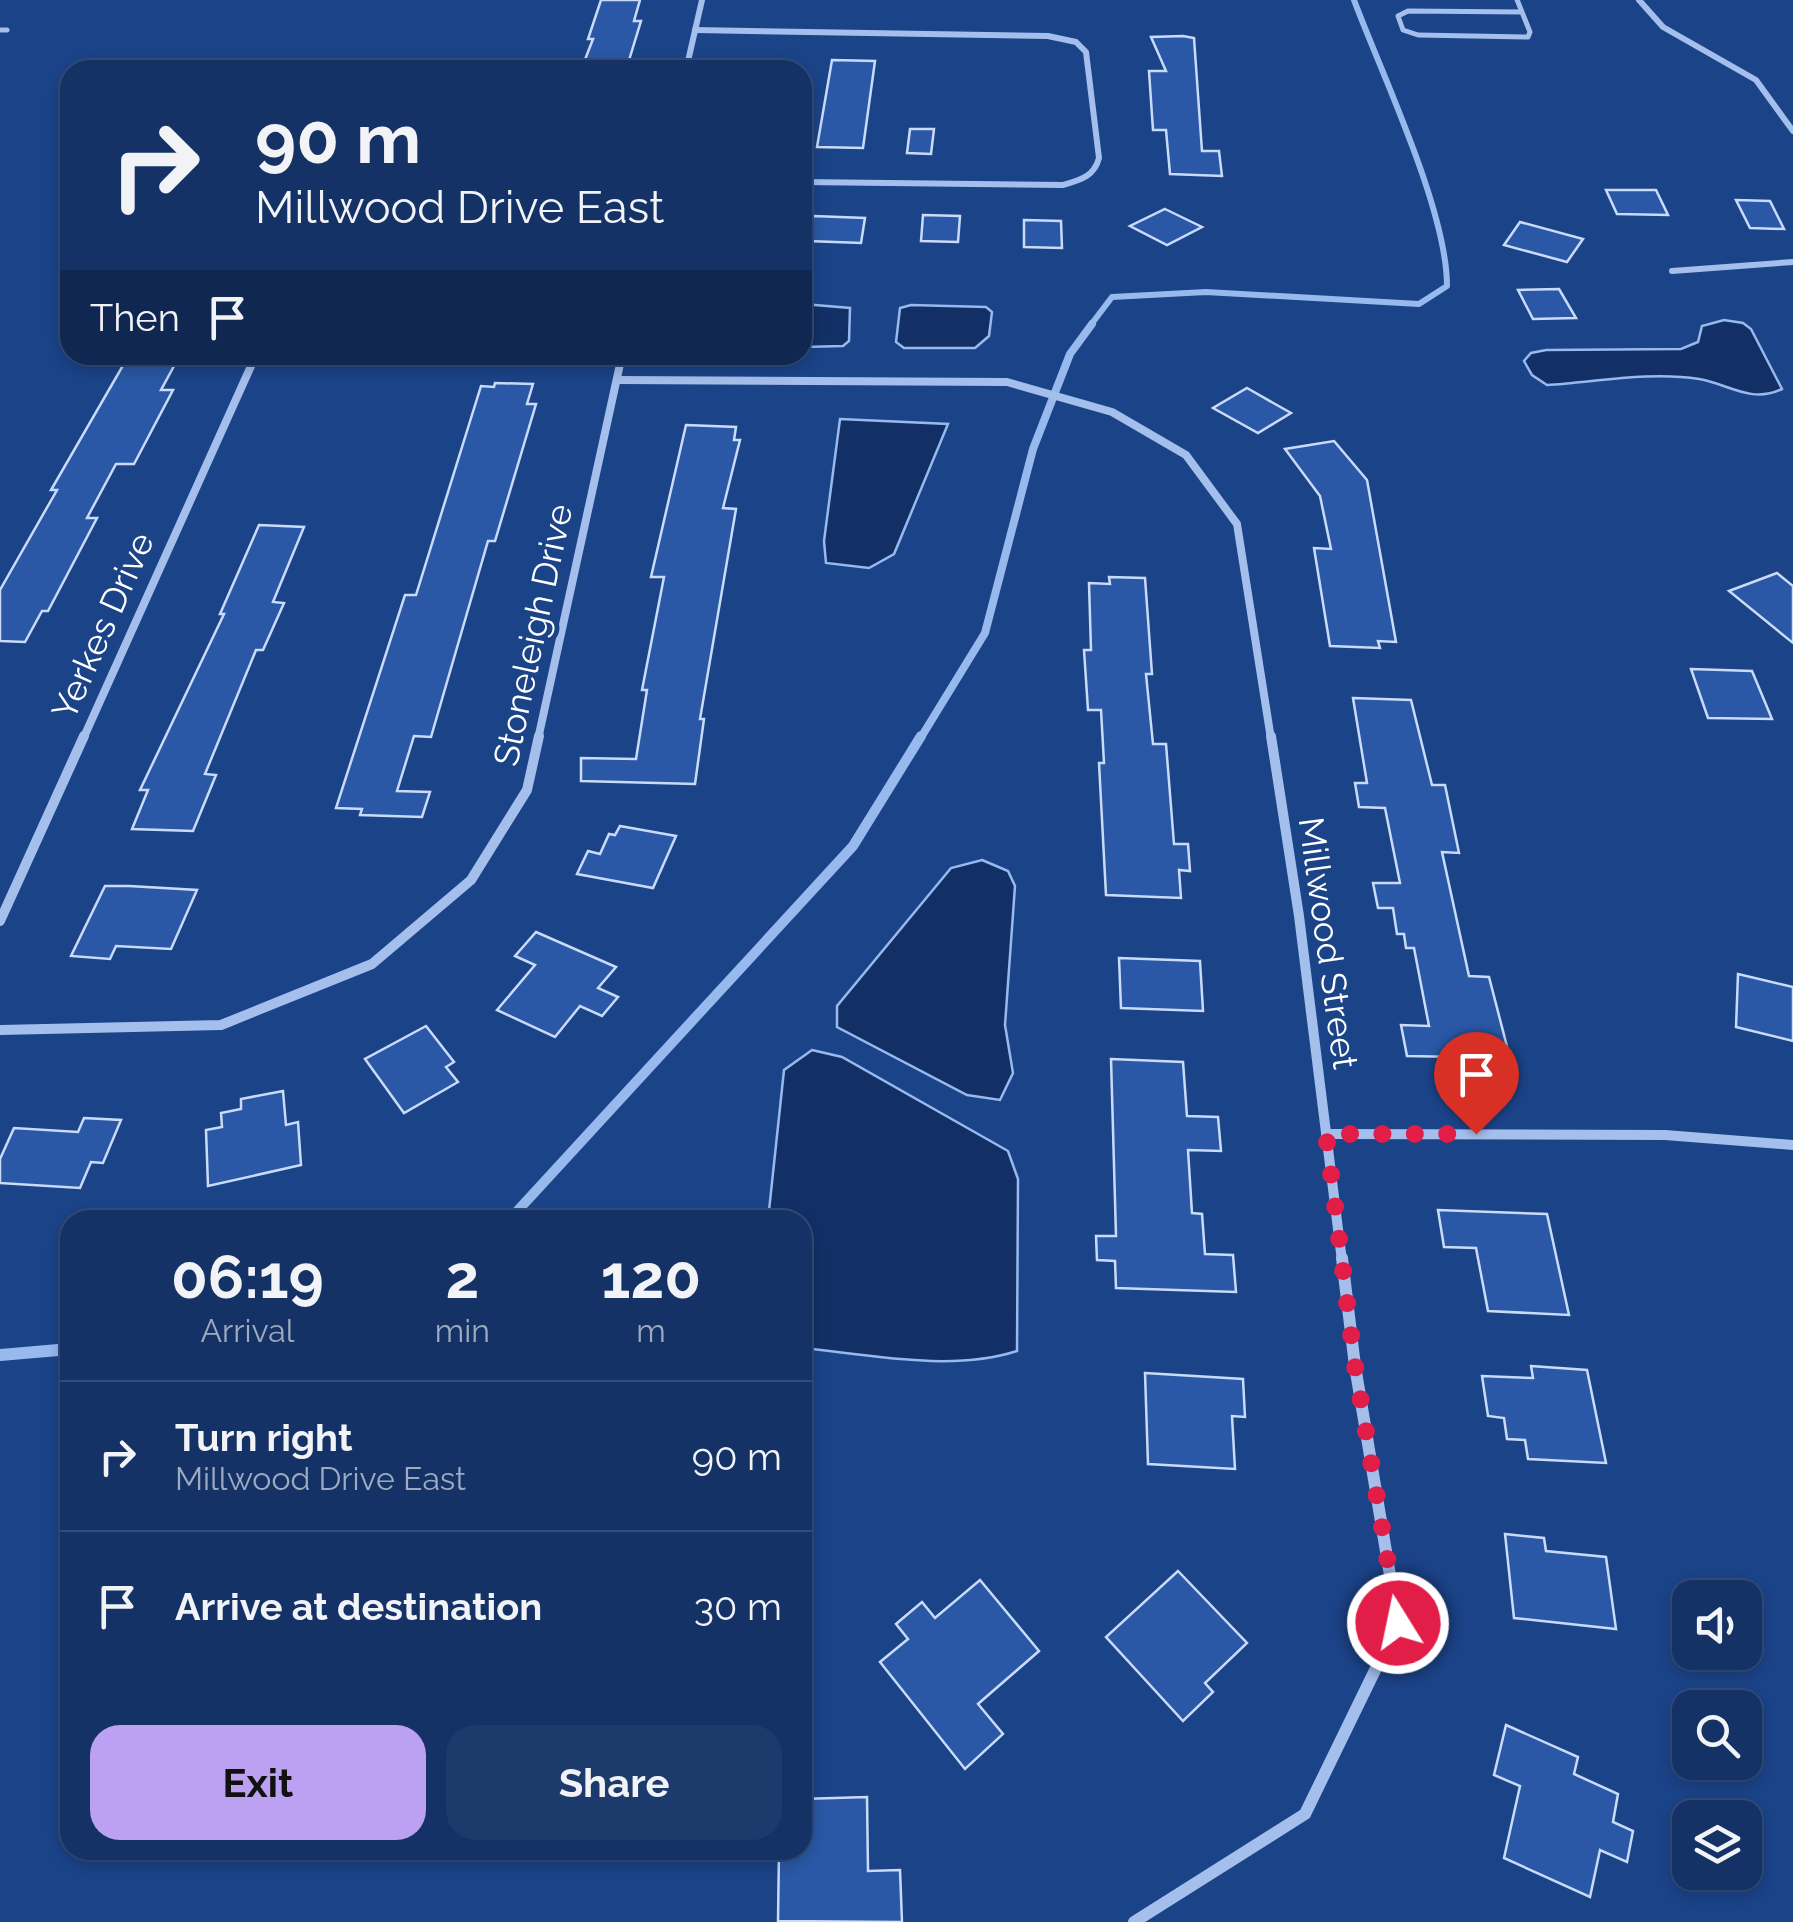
<!DOCTYPE html>
<html lang="en">
<head>
<meta charset="utf-8">
<style>
  :root { --surface:#143266; --page:#1d3a6c; --text:#f1f3f6; --muted:#9daabf; --line:#334d7a; --accent:#bca0f2 }
  body { margin:0; font-family:Raleway,sans-serif; background:var(--page); color:var(--text); height:100vh; display:flex; flex-direction:column; font-size:38px; white-space:nowrap }
  * { box-sizing:border-box; margin:0 }
  p { font-size:32px; color:var(--muted) }
  .icon { flex:none; width:55px; height:55px; fill:none; stroke:currentColor; stroke-width:2; stroke-linecap:round; stroke-linejoin:round }
  .map { position:relative; flex:1; overflow:hidden }
  .drawer { position:absolute; left:60px; top:1210px; width:752px; height:650px; display:flex; flex-direction:column; background:var(--surface); border-radius:30px; box-shadow:0 5px 15px #0003,0 0 0 2px var(--line) }
  .drawer>* { flex:none }
  .hud { position:absolute; left:60px; top:60px; width:752px; height:305px; border-radius:30px; box-shadow:0 5px 15px #0003,0 0 0 2px var(--line); background:#143266; color:var(--text); overflow:hidden }
  .controls { position:absolute; left:1672px; top:1580px; display:grid; gap:20px }
  .controls a { display:grid; place-items:center; width:90px; height:90px; border-radius:20px; background:var(--surface); box-shadow:0 5px 15px #0003,0 0 0 2px var(--line); font-size:50px }
  .pin { position:absolute; display:grid; place-items:center; width:85px; height:85px; color:#fff; margin:-102px -42px; border-radius:50% 50% 50% 0; rotate:-45deg; box-shadow:0 0 10px #0007 }
  .pin .icon { rotate:45deg }
  .me { position:absolute; width:110px; margin:-55px; rotate:350deg; stroke-linejoin:round; filter:drop-shadow(0 0 8px #0008) }
  .turn { display:flex; align-items:center; gap:35px; height:210px; padding:0 30px; font-size:45px }
  .turn .icon { width:130px; height:130px; stroke-width:2.5 }
  .turn b { display:block; font-size:70px; line-height:85px }
  .then { display:flex; align-items:center; height:95px; padding:0 30px; background:#0003; gap:20px; font-size:38px }
  .eta { display:flex; justify-content:space-evenly; align-items:center; height:170px; text-align:center }
  .eta b { font-size:60px; font-weight:700; line-height:70px }
  .primary-button { display:flex; gap:20px; margin-top:auto; padding:20px 30px }
  .primary-button a { flex:1; height:115px; border-radius:30px; background:var(--accent); color:#111; font-size:40px; font-weight:700; line-height:115px; text-align:center }
  .primary-button a+a { background:var(--page); color:var(--text) }
  ul { padding:0; list-style:none }
  li { display:flex; align-items:center; gap:30px; height:150px; padding:0 30px; border-top:2px solid var(--line) }
  li div { flex:1 }
  li b { display:block; font-size:38px }
  li em { font-style:normal }
  .map>svg:first-child { display:block }
  .water { fill:#123066; stroke:#97b9ee; stroke-width:2.5 }
  .lines { fill:none; stroke-linecap:round; stroke-linejoin:round }
  .stream-far3 { stroke:#97b9ee; stroke-width:6 }
  .stream-far2 { stroke:#97b9ee; stroke-width:8 }
  .stream-far1 { stroke:#97b9ee; stroke-width:10 }
  .stream { stroke:#97b9ee; stroke-width:12 }
  .building { fill:#2a58a6; stroke:#c9dbf9; stroke-width:2.5 }
  .service { stroke:#a4bfec; stroke-width:5 }
  .minor-far3 { stroke:#a4bfec; stroke-width:6 }
  .minor-far2 { stroke:#a4bfec; stroke-width:8 }
  .minor-far1 { stroke:#a4bfec; stroke-width:10 }
  .minor { stroke:#a4bfec; stroke-width:12 }
  .route { stroke:#e11d48; stroke-width:18; stroke-dasharray:0 32.4 }
  .labels { text-anchor:middle; stroke-width:10; stroke-linejoin:round; paint-order:stroke }
  .street-label { font-size:35px; fill:#fff; stroke:#1b4388 }
</style>
</head>
<body>
<div class="map">
<svg width="1793" height="1922" viewBox="0 0 1793 1922">
  <rect width="100%" height="100%" fill="#1b4388"/>
  <!-- water -->
  <g class="water">
    <polygon points="803,304 850,308 849,341 843,346 803,347"/>
    <polygon points="911,305 986,307 992,312 989,336 975,348 904,348 896,342 900,308"/>
    <path d="M1724,320L1743,323L1751,329L1782,389C1751,404 1729,384 1699,379C1651,371 1595,382 1547,385L1532,375L1524,361L1531,353L1546,350L1681,349L1698,342L1702,326Z"/>
    <polygon points="840,419 948,424 894,554 869,568 826,563 824,541"/>
    <polygon points="982,860 1008,871 1015,886 1005,1025 1013,1073 1000,1100 967,1095 837,1027 837,1006 951,868"/>
    <path d="M812,1050L842,1057L1008,1151L1018,1179L1017,1351C952,1372 870,1355 803,1348L802,1220H768L784,1070Z"/>
  </g>
  <g class="lines">
    <!-- stream-far3 -->
    <path class="stream-far3" d="M1090,326L1112,297L1206,292L1419,304L1447,286C1447,210 1382,75 1354,0"/>
    <!-- stream-far2 -->
    <polyline class="stream-far2" points="920,739 985,633 1033,449 1070,354 1092,324"/>
    <!-- stream-far1 -->
    <polyline class="stream-far1" points="509,1220 853,846 921,736"/>
    <!-- stream -->
    <polyline class="stream" points="0,1355 70,1349"/>
  </g>
  <!-- building -->
  <g class="building">
    <polygon points="601,0 640,0 634,21 641,21 626,70 581,70 593,39 588,39"/>
    <polygon points="1183,36 1194,38 1202,151 1219,151 1222,176 1170,174 1166,130 1153,130 1149,71 1166,71 1151,37"/>
    <polygon points="832,60 875,61 863,148 817,147"/>
    <polygon points="910,129 934,129 931,154 907,153"/>
    <polygon points="1606,190 1656,190 1668,215 1617,214"/>
    <polygon points="1736,200 1770,201 1784,229 1750,228"/>
    <polygon points="1165,209 1202,227 1167,245 1130,226"/>
    <polygon points="923,215 960,216 958,242 921,241"/>
    <polygon points="813,216 865,218 861,243 808,241"/>
    <polygon points="1024,220 1061,221 1062,248 1024,247"/>
    <polygon points="1520,222 1583,239 1567,262 1504,245"/>
    <polygon points="1559,289 1576,318 1533,319 1518,290"/>
    <polygon points="129,355 180,355 161,390 173,390 134,464 116,464 87,518 97,518 48,611 42,611 25,642 0,641 0,590 57,490 51,490"/>
    <polygon points="495,383 533,384 527,404 536,404 495,541 488,541 431,737 414,736 397,791 430,792 422,817 360,815 362,809 336,808 405,595 416,595 481,386 494,387"/>
    <polygon points="1247,388 1291,413 1258,433 1213,408"/>
    <polygon points="686,425 736,427 734,440 740,440 723,508 736,509 700,719 704,719 695,784 581,781 581,758 636,759 647,690 642,690 664,577 651,577"/>
    <polygon points="1334,441 1367,480 1396,642 1378,641 1380,648 1330,646 1314,548 1331,549 1320,496 1285,449"/>
    <polygon points="259,525 304,527 273,602 284,603 263,650 256,650 205,774 216,775 193,831 132,829 148,790 140,790 224,614 220,614"/>
    <polygon points="1777,573 1793,586 1793,643 1729,591"/>
    <polygon points="1109,577 1145,578 1152,674 1146,674 1153,744 1166,744 1174,844 1188,844 1190,871 1179,870 1181,898 1106,895 1099,763 1104,763 1101,710 1088,710 1084,650 1091,650 1089,583 1110,584"/>
    <polygon points="1691,669 1752,671 1772,719 1708,718"/>
    <polygon points="1353,698 1411,700 1432,785 1445,785 1459,853 1442,852 1469,976 1489,977 1510,1058 1407,1056 1401,1025 1429,1026 1414,948 1406,948 1404,934 1397,934 1393,908 1378,908 1373,883 1400,883 1385,808 1359,807 1355,783 1367,783"/>
    <polygon points="620,826 676,836 653,888 577,874 588,851 600,854 609,834 615,835"/>
    <polygon points="105,886 129,886 197,890 171,949 116,946 110,959 71,956"/>
    <polygon points="536,932 616,967 598,988 618,997 602,1016 580,1006 555,1037 497,1010 535,965 515,956"/>
    <polygon points="1119,958 1200,961 1203,1011 1121,1008"/>
    <polygon points="1738,974 1793,987 1793,1041 1736,1027"/>
    <polygon points="426,1026 454,1062 446,1067 458,1082 404,1113 365,1059"/>
    <polygon points="1111,1059 1183,1062 1187,1116 1218,1117 1221,1151 1188,1150 1192,1213 1202,1214 1205,1254 1233,1255 1236,1292 1116,1288 1115,1261 1097,1260 1096,1236 1116,1236"/>
    <polygon points="283,1091 286,1125 298,1122 301,1165 208,1186 206,1130 222,1127 221,1113 241,1109 241,1099"/>
    <polygon points="84,1118 121,1120 103,1163 91,1162 80,1188 0,1183 0,1159 14,1128 78,1132"/>
    <polygon points="1438,1210 1547,1214 1569,1315 1488,1311 1476,1248 1444,1247"/>
    <polygon points="1531,1366 1587,1370 1606,1463 1528,1459 1525,1440 1507,1439 1504,1418 1488,1416 1482,1376 1533,1378"/>
    <polygon points="1145,1373 1243,1379 1245,1417 1232,1416 1235,1469 1148,1464"/>
    <polygon points="1505,1534 1544,1538 1546,1551 1606,1557 1616,1629 1514,1618"/>
    <polygon points="1178,1571 1247,1643 1205,1683 1213,1692 1183,1721 1106,1637"/>
    <polygon points="980,1580 1039,1651 978,1704 1003,1734 965,1769 880,1662 908,1639 896,1624 922,1602 935,1618"/>
    <polygon points="1506,1725 1578,1757 1574,1774 1618,1794 1613,1822 1633,1831 1627,1862 1600,1850 1590,1897 1504,1858 1520,1786 1494,1775"/>
    <polygon points="867,1797 868,1871 900,1870 902,1922 778,1921 779,1850 802,1850 802,1799"/>
  </g>
  <g class="lines">
    <!-- service -->
    <g class="service">
      <polyline points="1517,0 1518,2 1530,32 1528,37 1418,35 1403,30 1398,16 1408,11 1522,12"/>
      <polyline points="0,30 7,30"/>
    </g>
    <!-- minor-far3 -->
    <g class="minor-far3">
      <polyline points="1639,0 1663,27 1756,80 1793,131"/>
      <path d="M695,30L1048,36L1076,42L1086,52L1099,158C1094,177 1080,180 1063,185L802,182"/>
      <polyline points="686,70 702,0"/>
      <polyline points="1672,271 1793,262"/>
    </g>
    <!-- minor-far2 -->
    <g class="minor-far2">
      <polyline points="617,380 1007,382 1112,412 1186,455 1237,524 1271,739"/>
      <polyline points="83,739 256,355"/>
      <polyline points="538,739 622,355"/>
    </g>
    <!-- minor-far1 -->
    <g class="minor-far1">
      <polyline points="1271,736 1299,916 1342,1261"/>
      <polyline points="0,921 84,736"/>
      <polyline points="0,1030 221,1025 372,964 471,880 527,790 539,736"/>
      <polyline points="1326,1134 1665,1135 1793,1145"/>
    </g>
    <!-- minor -->
    <polyline class="minor" points="1134,1922 1305,1814 1398,1623 1355,1366 1342,1258"/>
  </g>
  <g class="lines">
    <!-- route -->
    <polyline class="route" points="1398,1623 1355,1366 1326,1134 1476,1134"/>
  </g>
  <g class="labels">
    <!-- street labels -->
    <g class="street-label">
      <text transform="translate(103 626) rotate(-66)" y="12">Yerkes Drive</text>
      <text transform="translate(533 635) rotate(-78)" y="12">Stoneleigh Drive</text>
      <text transform="translate(1328 943) rotate(82)" y="12">Millwood Street</text>
    </g>
  </g>
</svg>
<div class="controls">
<a><svg class="icon" aria-label="sound" viewBox="0 0 24 24"><path d="M4 9h4l5-4v14l-5-4H4zM17 9q2 3 0 6"/></svg></a>
<a><svg class="icon" aria-label="search" viewBox="0 0 24 24"><circle cx="10" cy="10" r="6"/><path d="M15 15l6 6"/></svg></a>
<a><svg class="icon" aria-label="layers" viewBox="0 0 24 24"><path d="M12 4l9 5-9 5-9-5zM3 14l9 5 9-5"/></svg></a>
</div>
<div class="pin" style="left:1476px;top:1134px;background:#d93025"><svg class="icon" aria-label="arrive" viewBox="0 0 24 24"><path d="M6 21V4h12l-3 4 3 4H6"/></svg></div>
<svg class="me" style="left:1398px;top:1623px" viewBox="-20 -20 40 40"><circle r="17" fill="#e11d48" stroke="#fff" stroke-width="3"/><path d="M0-11L8 9 0 5-8 9z" fill="#fff"/></svg>
<div class="hud">
<div class="turn"><svg class="icon" aria-label="right" viewBox="0 0 24 24"><path d="M7 20v-9h11M14 6l5 5-5 5"/></svg><div><b>90 m</b>Millwood Drive East</div></div>
<div class="then">Then<svg class="icon" aria-label="arrive" viewBox="0 0 24 24"><path d="M6 21V4h12l-3 4 3 4H6"/></svg></div>
</div>
<section class="drawer">
<div class="eta">
<div><b>06:19</b><p>Arrival</p></div>
<div><b>2</b><p>min</p></div>
<div><b>120</b><p>m</p></div>
</div>
<ul>
<li><svg class="icon" aria-label="right" viewBox="0 0 24 24"><path d="M7 20v-9h11M14 6l5 5-5 5"/></svg><div><b>Turn right</b><p>Millwood Drive East</p></div><em>90 m</em></li>
<li><svg class="icon" aria-label="arrive" viewBox="0 0 24 24"><path d="M6 21V4h12l-3 4 3 4H6"/></svg><div><b>Arrive at destination</b></div><em>30 m</em></li>
</ul>
<div class="primary-button"><a>Exit</a><a>Share</a></div>
</section>
</div>
</body>
</html>
